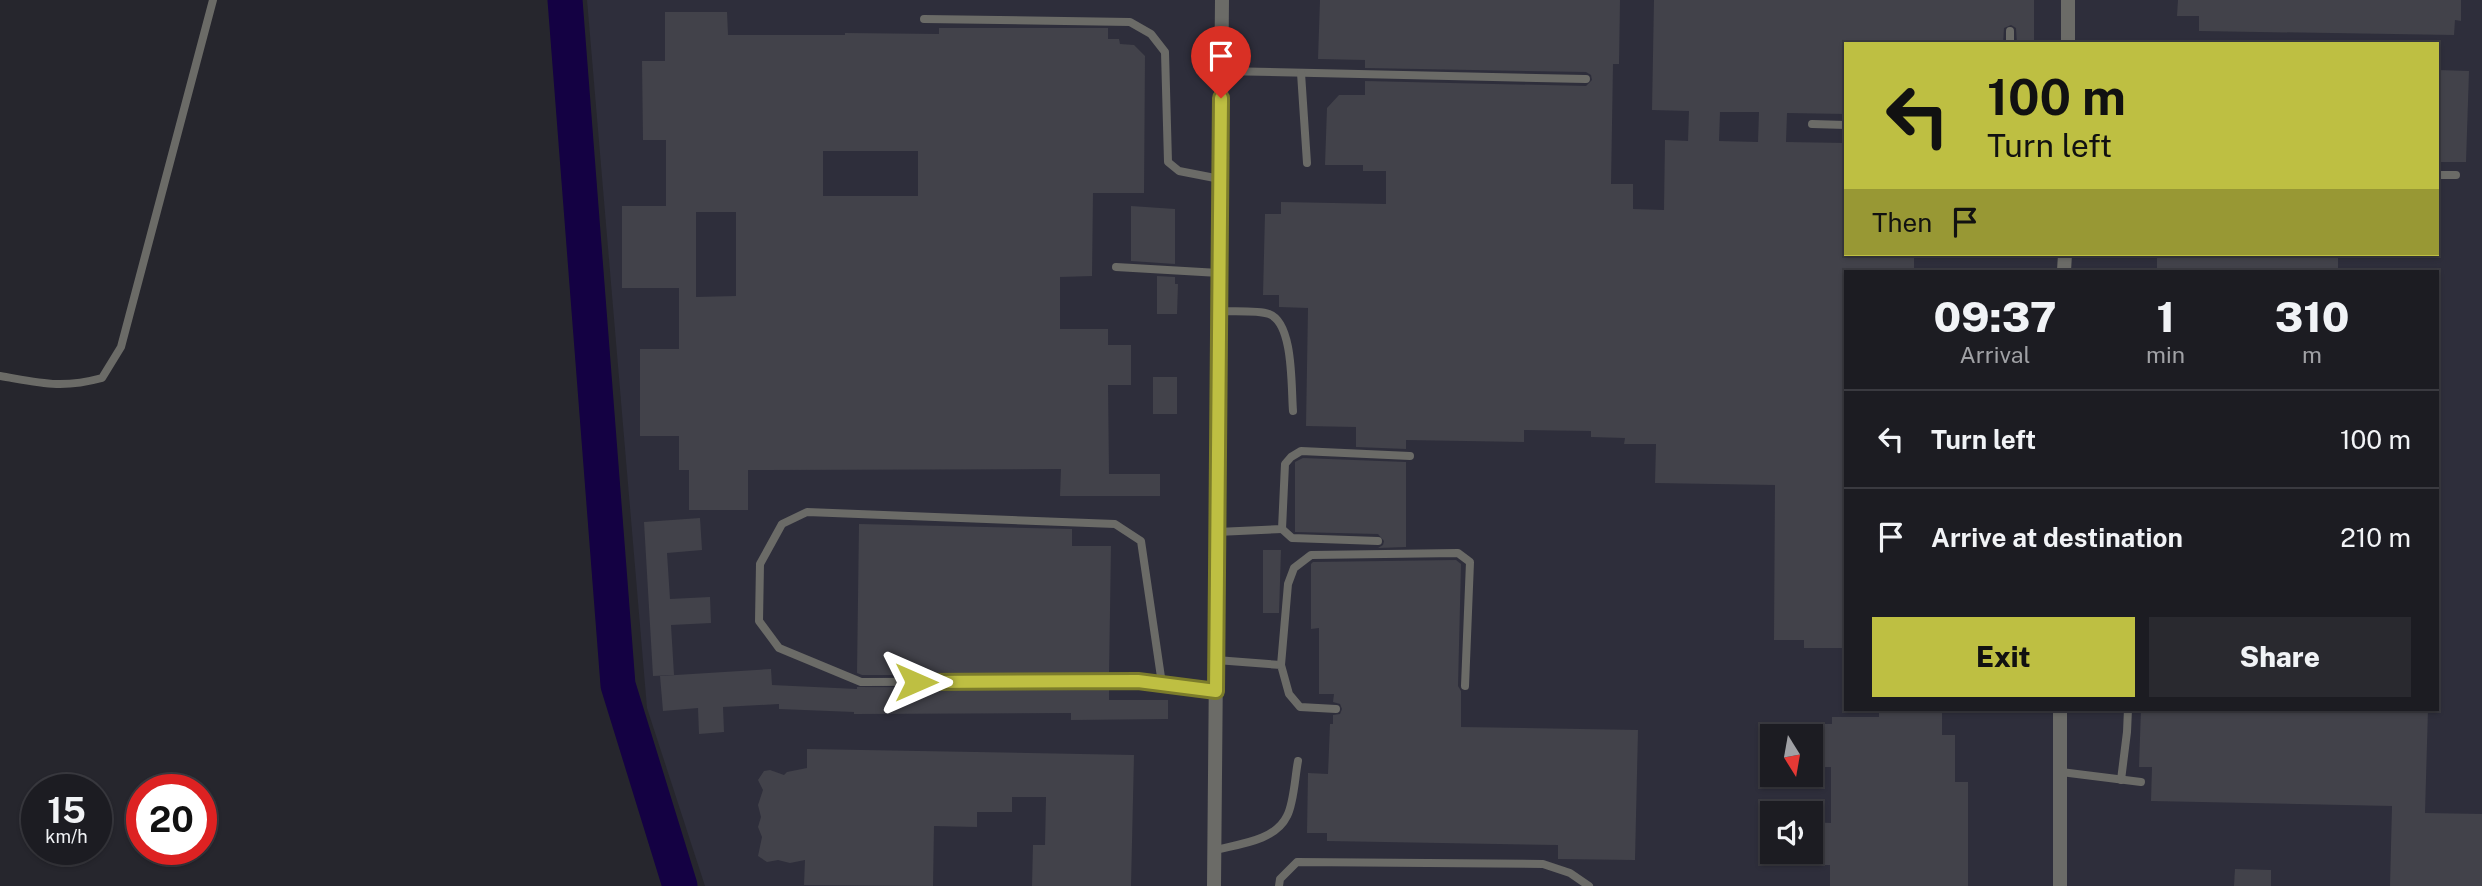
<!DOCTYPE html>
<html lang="en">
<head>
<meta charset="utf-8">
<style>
  :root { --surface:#1c1c22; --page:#29292f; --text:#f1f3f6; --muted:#a0a1a5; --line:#3a3a40; --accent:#bebf42 }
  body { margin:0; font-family:"Public Sans",sans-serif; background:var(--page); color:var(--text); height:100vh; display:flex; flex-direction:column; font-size:26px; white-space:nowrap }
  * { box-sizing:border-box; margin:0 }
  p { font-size:23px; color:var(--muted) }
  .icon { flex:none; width:38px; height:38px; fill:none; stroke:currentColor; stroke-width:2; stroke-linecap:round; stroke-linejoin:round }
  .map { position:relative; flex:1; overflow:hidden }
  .side { position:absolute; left:1844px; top:270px; width:595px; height:441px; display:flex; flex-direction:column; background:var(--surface); border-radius:0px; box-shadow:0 2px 5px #0004,0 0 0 2px var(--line) }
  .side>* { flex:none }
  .guide { position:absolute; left:1844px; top:42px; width:595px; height:214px; border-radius:0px; box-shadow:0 2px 5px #0004,0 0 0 2px var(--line); background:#bebf42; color:#111; overflow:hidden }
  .needle { width:46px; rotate:169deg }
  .buttons { position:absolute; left:1760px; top:724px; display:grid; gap:14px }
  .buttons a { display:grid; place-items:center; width:63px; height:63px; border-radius:0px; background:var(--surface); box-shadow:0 2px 5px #0004,0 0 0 2px var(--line); font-size:35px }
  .speed { position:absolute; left:21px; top:774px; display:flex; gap:14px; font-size:35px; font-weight:700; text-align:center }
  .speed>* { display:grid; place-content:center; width:91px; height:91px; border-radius:50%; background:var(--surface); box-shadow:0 2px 5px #0004,0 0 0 2px var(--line); line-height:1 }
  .speed small { font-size:18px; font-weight:400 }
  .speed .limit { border:10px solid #d22; background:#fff; color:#111 }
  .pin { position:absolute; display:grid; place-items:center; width:60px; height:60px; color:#fff; margin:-72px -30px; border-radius:50% 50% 50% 0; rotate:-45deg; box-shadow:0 0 7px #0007 }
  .pin .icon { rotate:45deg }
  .me { position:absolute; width:77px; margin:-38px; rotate:90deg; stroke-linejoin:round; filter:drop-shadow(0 0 5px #0008) }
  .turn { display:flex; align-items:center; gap:24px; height:147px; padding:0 28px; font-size:32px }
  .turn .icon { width:91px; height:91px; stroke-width:2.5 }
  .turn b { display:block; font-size:49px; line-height:60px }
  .then { display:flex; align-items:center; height:66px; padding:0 28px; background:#0003; gap:14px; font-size:26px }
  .eta { display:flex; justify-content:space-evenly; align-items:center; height:119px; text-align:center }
  .eta b { font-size:42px; font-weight:800; line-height:49px }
  .action { display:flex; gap:14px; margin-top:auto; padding:14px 28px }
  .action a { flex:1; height:80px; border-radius:0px; background:var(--accent); color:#111; font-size:28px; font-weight:800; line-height:80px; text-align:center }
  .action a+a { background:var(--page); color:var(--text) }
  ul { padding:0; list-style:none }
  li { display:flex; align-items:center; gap:21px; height:98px; padding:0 28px; border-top:2px solid var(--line) }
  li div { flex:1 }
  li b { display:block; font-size:26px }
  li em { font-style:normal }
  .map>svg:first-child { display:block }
  .built { fill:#2e2e3b; fill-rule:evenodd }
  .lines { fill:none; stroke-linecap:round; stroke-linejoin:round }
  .river { stroke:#140143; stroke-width:35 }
  .building { fill:#42424a; fill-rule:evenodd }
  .lane { stroke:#6b6b67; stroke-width:8 }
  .street { stroke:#6b6b67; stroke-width:14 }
  .route-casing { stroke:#7c7c2b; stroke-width:18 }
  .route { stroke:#bebf42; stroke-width:12 }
</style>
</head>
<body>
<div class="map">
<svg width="2482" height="886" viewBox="0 0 2482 886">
  <rect width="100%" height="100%" fill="#26262d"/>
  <!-- built -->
  <path class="built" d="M587,0H2482V886H705L647,708ZM1846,44H2438V254H1846ZM1846,271H2438V709H1846ZM1773,737H1811V775H1773ZM1773,814H1811V852H1773Z"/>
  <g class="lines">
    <!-- river -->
    <polyline class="river" points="565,0 618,685 680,886"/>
  </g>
  <!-- building -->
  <g class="building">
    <path d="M1320,0H1620L1619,64H1613L1611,184H1633V209L1664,210L1665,140L1688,141L1689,111L1652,110L1654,0H2034V44H2017L2016,28L2011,25L2004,28L2003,44H1846V114L1787,113L1786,142L1846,143V256L1914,257V271H1846V648H1804V640H1774L1775,485L1655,483L1656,444H1624L1625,438L1591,437V431L1524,430V442L1406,440V449L1356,447V427L1306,426L1308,308L1279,307V295H1263L1265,214H1281V202L1386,204V171H1363V165H1325L1327,108L1339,95H1365V81L1586,86L1592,80L1591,75L1586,72L1365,68V60L1318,59ZM1720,112H1759L1758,142L1719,141Z"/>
    <polygon points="2178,0 2461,0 2461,21 2455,20 2454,35 2199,31 2199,16 2177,16"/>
    <path d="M665,12H727L728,35H845V33L939,34V28H1108V39H1119L1120,44L1134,45L1145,56L1144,193H1093L1092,276L1060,277V329H1108V345H1131V385H1108L1109,474H1160V496H1060L1061,469L748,470V510H689V470H679V436H640V349H679V288H622V206H666V140H643L642,61H665ZM823,151H918V196H823ZM696,212H736V296L696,297Z"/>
    <polygon points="2438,70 2469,71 2466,162 2438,162"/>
    <polygon points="1131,206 1175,209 1175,264 1131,261"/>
    <rect x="2157" y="254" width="181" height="17"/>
    <polygon points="1157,276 1175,277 1175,284 1178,284 1177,314 1157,314"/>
    <rect x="1153" y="377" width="24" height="37"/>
    <polygon points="1303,458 1406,462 1406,547 1378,548 1383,545 1384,541 1378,534 1295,532 1295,462"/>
    <polygon points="700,518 702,550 667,553 670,599 710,597 711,623 671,625 674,675 653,676 644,522"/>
    <polygon points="859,524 1072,529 1072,546 1111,546 1109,675 862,675 857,673"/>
    <polygon points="1263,550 1281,550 1279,613 1263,613"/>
    <polygon points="1456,560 1461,564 1458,686 1461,691 1461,727 1638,730 1635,860 1558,859 1558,845 1327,841 1327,833 1307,833 1308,773 1328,774 1330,724 1333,724 1333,715 1340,714 1342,709 1340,704 1333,702 1334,694 1319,694 1319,628 1311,629 1311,564 1313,562"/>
    <polygon points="771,669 772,685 857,689 857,687 1109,688 1109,700 1168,700 1168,719 1071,720 1071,713 854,714 854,712 779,709 779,704 723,707 724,732 699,734 698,708 663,711 660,676"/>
    <polygon points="1879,709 1942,709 1942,735 1955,735 1955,782 1968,782 1968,886 1830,886 1830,865 1811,865 1811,822 1831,823 1831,767 1811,767 1811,724 1832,724 1832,717 1879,717"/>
    <polygon points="2141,709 2428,709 2425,813 2482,814 2482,886 2390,886 2392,806 2151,801 2152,767 2139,767"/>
    <polygon points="807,749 1134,755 1131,886 1032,886 1033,845 1045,845 1046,797 1012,797 1012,812 977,812 977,827 934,826 933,886 804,885 805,860 790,863 778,860 767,862 758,856 762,837 758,827 761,817 758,805 763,790 758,780 764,771 770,770 784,775 787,772 807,768"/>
    <polygon points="2235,869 2271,870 2271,886 2234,886"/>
  </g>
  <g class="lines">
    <!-- lane -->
    <g class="lane">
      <polyline points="924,19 1130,22 1151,34 1165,52 1168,162 1179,171 1220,179"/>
      <polyline points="2010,31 2010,44"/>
      <polyline points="1221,71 1586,79"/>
      <polyline points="1301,73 1307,163"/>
      <polyline points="1812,124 1846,125"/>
      <polyline points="2438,175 2456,175"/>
      <polyline points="1116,267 1219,273"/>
      <path d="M1219,311C1233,312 1257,310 1269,314C1294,323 1291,388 1293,411"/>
      <path d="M0,376C41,383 61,389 102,378L121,347L213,0"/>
      <polygon points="807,512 1115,524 1141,541 1162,684 1138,681 861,682 779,648 759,621 760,564 782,524"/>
      <polyline points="1282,529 1292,538 1378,541"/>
      <polyline points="1217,532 1282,529 1285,464 1291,457 1301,451 1410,456"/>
      <polyline points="1216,660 1281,665 1289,694 1300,707 1336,709"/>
      <polyline points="1281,665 1288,584 1294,568 1311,555 1458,553 1470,562 1465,686"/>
      <polyline points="1162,684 1216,691"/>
      <polyline points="2061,772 2141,782"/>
      <polyline points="2121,780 2127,732 2128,709"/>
      <path d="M1215,850C1239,844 1275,841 1287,816C1294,803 1295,776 1298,761"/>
      <polyline points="1279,886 1280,879 1297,862 1543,864 1570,873 1589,886"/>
    </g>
    <!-- street -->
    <g class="street">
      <polyline points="2068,0 2068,44"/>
      <polyline points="2064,271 2065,254"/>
      <polyline points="1214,886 1222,0"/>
      <polyline points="2060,886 2060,709"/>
    </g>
  </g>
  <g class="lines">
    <defs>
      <polyline id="route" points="916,682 1138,681 1216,691 1221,98"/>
    </defs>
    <!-- route casing -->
    <use href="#route" class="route-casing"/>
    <!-- route -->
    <use href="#route" class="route"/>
  </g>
</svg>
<div class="buttons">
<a><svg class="needle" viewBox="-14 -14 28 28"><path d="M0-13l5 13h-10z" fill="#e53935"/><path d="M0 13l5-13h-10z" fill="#a0a1a5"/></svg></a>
<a><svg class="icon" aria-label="sound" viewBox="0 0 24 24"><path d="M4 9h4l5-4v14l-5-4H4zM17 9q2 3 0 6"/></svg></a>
</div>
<div class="speed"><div>15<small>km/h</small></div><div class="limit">20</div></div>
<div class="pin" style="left:1221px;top:98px;background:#d93025"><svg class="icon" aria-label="arrive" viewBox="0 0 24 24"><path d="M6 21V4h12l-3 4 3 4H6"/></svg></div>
<svg class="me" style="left:916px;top:682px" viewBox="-20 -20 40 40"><path d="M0-17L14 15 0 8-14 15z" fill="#bebf42" stroke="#fff" stroke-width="4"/></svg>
<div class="guide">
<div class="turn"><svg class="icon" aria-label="left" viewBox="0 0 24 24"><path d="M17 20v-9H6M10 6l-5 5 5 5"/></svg><div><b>100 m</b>Turn left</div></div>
<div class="then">Then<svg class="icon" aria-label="arrive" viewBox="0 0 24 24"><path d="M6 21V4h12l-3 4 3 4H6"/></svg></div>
</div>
<section class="side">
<div class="eta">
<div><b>09:37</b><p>Arrival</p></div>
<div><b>1</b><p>min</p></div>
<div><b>310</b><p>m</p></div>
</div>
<ul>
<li><svg class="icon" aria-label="left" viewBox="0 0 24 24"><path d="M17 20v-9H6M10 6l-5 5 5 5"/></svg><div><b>Turn left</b></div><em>100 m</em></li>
<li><svg class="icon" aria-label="arrive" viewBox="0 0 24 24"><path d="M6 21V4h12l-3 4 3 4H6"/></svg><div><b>Arrive at destination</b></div><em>210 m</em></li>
</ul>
<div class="action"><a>Exit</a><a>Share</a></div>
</section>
</div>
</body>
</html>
